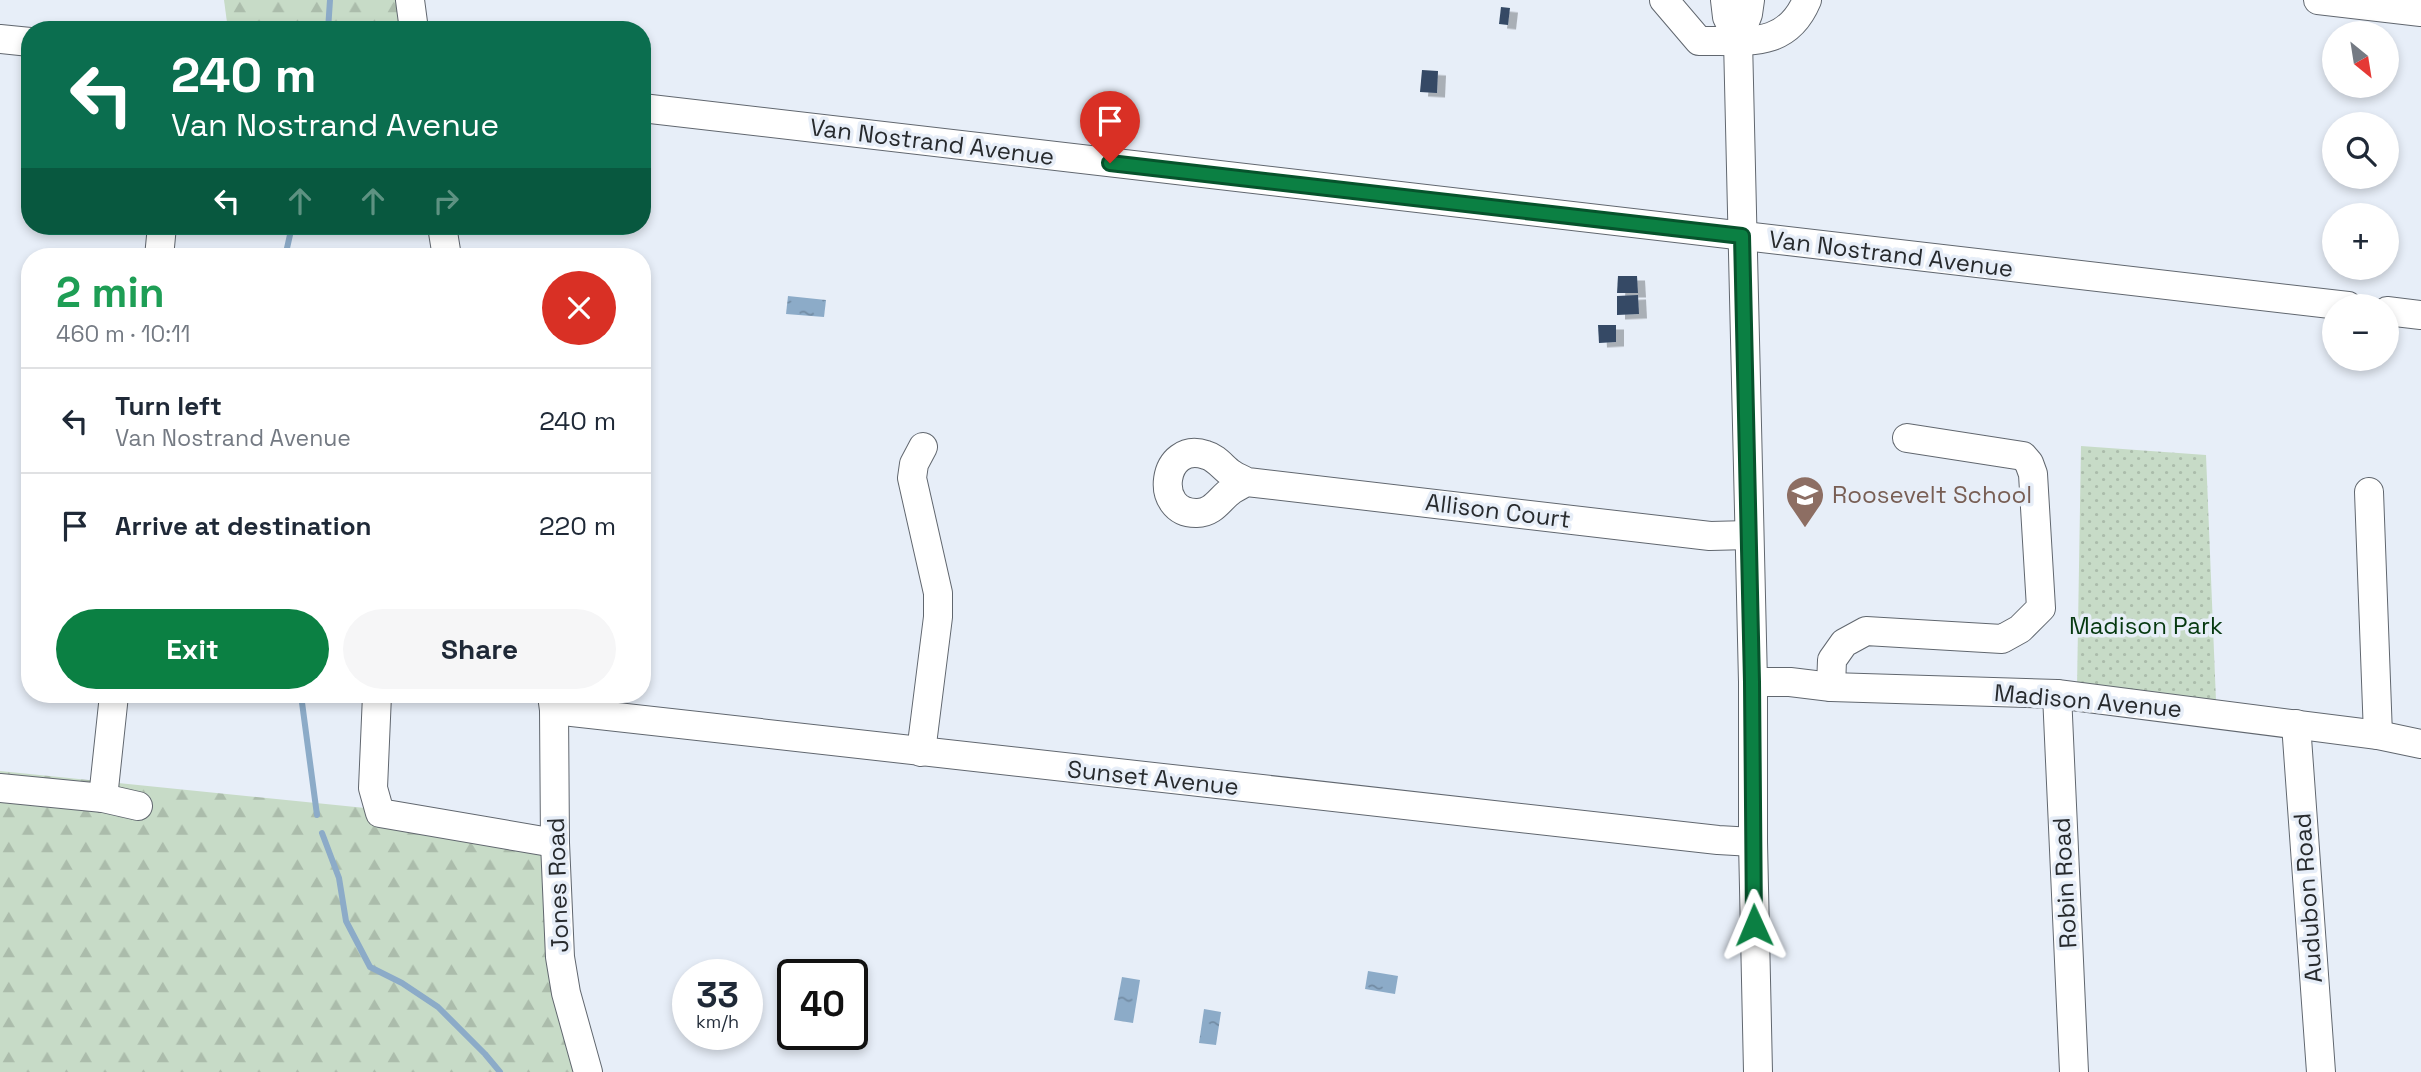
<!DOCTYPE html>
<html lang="en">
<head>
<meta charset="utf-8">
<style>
  :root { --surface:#fff; --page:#f6f6f7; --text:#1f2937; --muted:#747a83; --line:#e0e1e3; --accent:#0b8043 }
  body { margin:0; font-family:"Space Grotesk",sans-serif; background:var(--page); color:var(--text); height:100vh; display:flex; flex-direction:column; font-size:26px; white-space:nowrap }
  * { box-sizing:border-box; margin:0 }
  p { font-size:23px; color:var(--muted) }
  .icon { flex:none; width:38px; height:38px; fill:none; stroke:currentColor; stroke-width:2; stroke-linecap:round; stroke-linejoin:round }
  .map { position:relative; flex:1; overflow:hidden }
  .drawer { position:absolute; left:21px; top:248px; width:630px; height:455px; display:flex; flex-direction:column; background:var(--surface); border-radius:28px; box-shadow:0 4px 10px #0003 }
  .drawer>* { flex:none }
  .hud { position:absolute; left:21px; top:21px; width:630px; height:214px; border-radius:28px; box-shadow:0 4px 10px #0003; background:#0b6e4f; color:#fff; overflow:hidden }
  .needle { width:46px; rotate:150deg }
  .tools { position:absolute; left:2322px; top:21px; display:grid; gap:14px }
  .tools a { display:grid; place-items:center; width:77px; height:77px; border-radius:50%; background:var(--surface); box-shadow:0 4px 10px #0003; font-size:35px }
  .speed { position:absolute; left:672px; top:959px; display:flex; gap:14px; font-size:35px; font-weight:700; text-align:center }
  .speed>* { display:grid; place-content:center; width:91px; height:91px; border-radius:50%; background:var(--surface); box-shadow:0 4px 10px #0003; line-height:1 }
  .speed small { font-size:18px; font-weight:400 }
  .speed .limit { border:4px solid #111; border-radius:10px; background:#fff; color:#111 }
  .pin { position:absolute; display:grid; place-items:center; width:60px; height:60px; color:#fff; margin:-72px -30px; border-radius:50% 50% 50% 0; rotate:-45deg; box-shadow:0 0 7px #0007 }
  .pin .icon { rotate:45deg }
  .me { position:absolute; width:77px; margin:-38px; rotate:359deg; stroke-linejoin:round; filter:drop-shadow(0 0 5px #0008) }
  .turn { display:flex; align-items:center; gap:24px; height:147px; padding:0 35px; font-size:32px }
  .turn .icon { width:91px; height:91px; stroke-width:2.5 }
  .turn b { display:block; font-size:49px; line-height:60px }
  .lanes { display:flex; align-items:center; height:66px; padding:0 35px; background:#0003; justify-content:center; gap:35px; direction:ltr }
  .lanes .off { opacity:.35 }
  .round { display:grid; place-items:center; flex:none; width:74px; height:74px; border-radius:37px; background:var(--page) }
  .headline { display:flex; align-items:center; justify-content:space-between; height:119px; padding:0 35px }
  h1 { font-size:42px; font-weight:700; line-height:52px; color:#1e9e55 }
  .primary-button { display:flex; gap:14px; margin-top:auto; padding:14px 35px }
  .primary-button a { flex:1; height:80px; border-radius:42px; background:var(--accent); color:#fff; font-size:28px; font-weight:700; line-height:80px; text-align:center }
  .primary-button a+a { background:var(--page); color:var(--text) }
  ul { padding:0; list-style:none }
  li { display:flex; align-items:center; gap:21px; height:105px; padding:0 35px; border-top:2px solid var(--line) }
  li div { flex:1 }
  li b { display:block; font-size:26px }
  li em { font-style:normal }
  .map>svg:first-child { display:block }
  .grass { fill:url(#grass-dots) }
  .forest { fill:url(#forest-firs) }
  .water { fill:url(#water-ripples) }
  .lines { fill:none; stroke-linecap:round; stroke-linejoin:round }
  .stream { stroke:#8cabc8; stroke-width:6 }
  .building { fill:#344965; filter:url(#shadow) }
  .minor-casing { stroke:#61676f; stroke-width:30 }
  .minor { stroke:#fff; stroke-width:28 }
  .route-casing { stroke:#07532c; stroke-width:18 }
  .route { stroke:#0b8043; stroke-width:12 }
  .labels { text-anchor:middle; stroke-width:7; stroke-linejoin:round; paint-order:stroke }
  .street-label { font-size:24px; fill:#272a2d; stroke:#e7eef8 }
  .education-label { font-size:24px; fill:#785e54; stroke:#e7eef8; text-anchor:start }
  .park-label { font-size:24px; fill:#063910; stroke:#e7eef8 }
</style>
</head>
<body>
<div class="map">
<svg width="2421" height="1072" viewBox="0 0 2421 1072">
  <defs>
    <pattern id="grass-dots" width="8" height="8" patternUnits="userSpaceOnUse" patternTransform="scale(1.75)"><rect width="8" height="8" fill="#c7dbc7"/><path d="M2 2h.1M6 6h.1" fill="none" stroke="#abbcab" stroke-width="1.8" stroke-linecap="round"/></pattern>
    <pattern id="forest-firs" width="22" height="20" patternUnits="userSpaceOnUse" patternTransform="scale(1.75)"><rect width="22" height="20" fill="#c7dbc7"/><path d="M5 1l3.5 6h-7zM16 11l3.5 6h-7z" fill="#abbcab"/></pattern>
    <pattern id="water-ripples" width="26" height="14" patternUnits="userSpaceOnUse" patternTransform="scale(1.75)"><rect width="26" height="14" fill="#8cabc8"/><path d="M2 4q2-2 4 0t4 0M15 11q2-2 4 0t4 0" fill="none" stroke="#728ba3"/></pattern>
    <filter id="shadow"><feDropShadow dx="8" dy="4.5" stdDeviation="0" flood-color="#0004"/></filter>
  </defs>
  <rect width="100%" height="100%" fill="#e7eef8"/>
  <!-- grass -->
  <polygon class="grass" points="2081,446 2206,455 2216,701 2077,688"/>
  <!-- forest -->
  <g class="forest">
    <polygon points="224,0 410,0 416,30 228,30"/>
    <polygon points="0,771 484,820 552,837 584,1072 0,1072"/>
  </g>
  <!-- water -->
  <g class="water">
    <polygon points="788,296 826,300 824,317 786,314"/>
    <polygon points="1368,971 1398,976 1395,994 1365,989"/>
    <polygon points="1122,977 1140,980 1133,1023 1114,1020"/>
    <polygon points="1204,1009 1221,1012 1216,1045 1199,1043"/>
  </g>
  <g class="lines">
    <!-- stream -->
    <g class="stream">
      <polyline points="328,30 330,0"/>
      <polyline points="285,257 292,226"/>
      <polyline points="301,695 317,815"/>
      <polyline points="322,833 339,878 346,921 370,967 402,983 438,1007 485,1054 500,1072"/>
    </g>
  </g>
  <!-- building -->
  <g class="building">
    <polygon points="1501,7 1510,8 1508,25 1499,24"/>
    <polygon points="1422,70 1438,71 1437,93 1420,92"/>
    <polygon points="1618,276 1637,276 1638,293 1617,293"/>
    <polygon points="1638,295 1639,314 1617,315 1617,296"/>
    <polygon points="1598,325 1616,325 1616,342 1599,343"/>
  </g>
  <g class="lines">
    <defs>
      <g id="minor">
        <polyline points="410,0 414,30"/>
        <path d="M1664,0L1699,41C1745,40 1786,50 1807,0"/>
        <polyline points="1725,0 1727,17 1738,40 1753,682 1753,842 1758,1072"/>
        <polyline points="2318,0 2421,12"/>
        <polyline points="0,39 30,42"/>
        <polyline points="1738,40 1748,14 1750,0"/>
        <polyline points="642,108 2348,306"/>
        <polyline points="442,226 447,257"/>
        <polyline points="159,257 162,226"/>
        <polyline points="2387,311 2421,315"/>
        <path d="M1247,482C1242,484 1237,487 1232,490C1220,498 1214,513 1197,513C1152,514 1162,440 1206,455C1217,458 1223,468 1232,474C1236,477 1242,479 1247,482L1710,536L1749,535"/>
        <polyline points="2369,492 2378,735"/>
        <polyline points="1753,682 1790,682 1831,687 2057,694 2378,735 2421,744"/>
        <polyline points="1831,687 1832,660 1844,643 1866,631 2002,639 2020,629 2041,608 2033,474 2029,463 2023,456 1907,438"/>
        <polyline points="2057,694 2074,1072"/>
        <polyline points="377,695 373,788 380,813 555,843"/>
        <polyline points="552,695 554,710 555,843 560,957 566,993 588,1072"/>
        <polyline points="554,710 1718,840 1753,842"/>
        <polyline points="2296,724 2321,1072"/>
        <polyline points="921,752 938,617 938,593 912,478 914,464 923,447"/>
        <polyline points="0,788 103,798 138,806"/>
        <polyline points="103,798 114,695"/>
      </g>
    </defs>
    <!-- minor casing -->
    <use href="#minor" class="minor-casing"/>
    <!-- minor -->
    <use href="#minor" class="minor"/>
  </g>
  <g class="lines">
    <defs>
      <polyline id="route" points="1110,163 1742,236 1752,682 1754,925"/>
    </defs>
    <!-- route casing -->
    <use href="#route" class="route-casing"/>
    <!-- route -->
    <use href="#route" class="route"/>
  </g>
  <!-- icons -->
  <defs>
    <symbol id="school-pin" viewBox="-11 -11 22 30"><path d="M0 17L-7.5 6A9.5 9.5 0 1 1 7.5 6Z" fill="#8d6e63" stroke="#e7eef8"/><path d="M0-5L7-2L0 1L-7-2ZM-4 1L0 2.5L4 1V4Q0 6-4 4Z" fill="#fff"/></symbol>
  </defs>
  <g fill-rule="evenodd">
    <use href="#school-pin" x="1783" y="473" width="44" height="60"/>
  </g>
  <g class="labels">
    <!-- street labels -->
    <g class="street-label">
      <text transform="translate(932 142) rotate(7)" y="8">Van Nostrand Avenue</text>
      <text transform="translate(1891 254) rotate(7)" y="8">Van Nostrand Avenue</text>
      <text transform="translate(1498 511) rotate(7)" y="8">Allison Court</text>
      <text transform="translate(2088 701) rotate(5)" y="8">Madison Avenue</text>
      <text transform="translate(1153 778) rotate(6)" y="8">Sunset Avenue</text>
      <text transform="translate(2065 883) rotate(-93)" y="8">Robin Road</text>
      <text transform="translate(558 885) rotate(-92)" y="8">Jones Road</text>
      <text transform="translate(2308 898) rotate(-94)" y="8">Audubon Road</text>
    </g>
    <!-- education labels -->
    <g class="education-label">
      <text x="1832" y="503">Roosevelt School</text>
    </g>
    <!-- park labels -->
    <g class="park-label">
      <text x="2146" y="634">Madison Park</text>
    </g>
  </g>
</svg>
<div class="tools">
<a><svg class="needle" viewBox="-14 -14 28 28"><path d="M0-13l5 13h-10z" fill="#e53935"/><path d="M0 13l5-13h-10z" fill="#747a83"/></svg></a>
<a><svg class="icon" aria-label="search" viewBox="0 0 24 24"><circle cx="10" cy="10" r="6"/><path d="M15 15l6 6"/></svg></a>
<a>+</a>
<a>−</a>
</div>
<div class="speed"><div>33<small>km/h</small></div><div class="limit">40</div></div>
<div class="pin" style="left:1110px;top:163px;background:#d93025"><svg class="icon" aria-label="arrive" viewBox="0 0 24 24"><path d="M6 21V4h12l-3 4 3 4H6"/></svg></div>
<svg class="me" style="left:1754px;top:925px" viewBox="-20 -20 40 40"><path d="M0-17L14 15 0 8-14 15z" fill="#0b8043" stroke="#fff" stroke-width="4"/></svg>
<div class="hud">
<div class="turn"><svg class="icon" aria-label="left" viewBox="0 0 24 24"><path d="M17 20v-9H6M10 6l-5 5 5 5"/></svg><div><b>240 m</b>Van Nostrand Avenue</div></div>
<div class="lanes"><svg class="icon" aria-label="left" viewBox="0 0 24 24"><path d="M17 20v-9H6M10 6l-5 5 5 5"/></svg><svg class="icon off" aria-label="ahead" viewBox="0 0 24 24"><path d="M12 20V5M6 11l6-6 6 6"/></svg><svg class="icon off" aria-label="ahead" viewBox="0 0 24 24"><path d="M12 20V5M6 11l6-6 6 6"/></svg><svg class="icon off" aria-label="right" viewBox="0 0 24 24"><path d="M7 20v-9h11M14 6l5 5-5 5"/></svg></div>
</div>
<section class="drawer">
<div class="headline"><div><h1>2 min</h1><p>460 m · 10:11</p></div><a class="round" style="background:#d93025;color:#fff"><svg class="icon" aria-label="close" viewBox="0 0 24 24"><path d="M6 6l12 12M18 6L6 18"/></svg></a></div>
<ul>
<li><svg class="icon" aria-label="left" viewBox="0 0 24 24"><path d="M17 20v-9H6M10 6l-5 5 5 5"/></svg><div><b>Turn left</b><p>Van Nostrand Avenue</p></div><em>240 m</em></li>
<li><svg class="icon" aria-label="arrive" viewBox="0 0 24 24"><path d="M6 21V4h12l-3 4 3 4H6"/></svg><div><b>Arrive at destination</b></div><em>220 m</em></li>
</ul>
<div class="primary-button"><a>Exit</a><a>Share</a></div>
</section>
</div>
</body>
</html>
